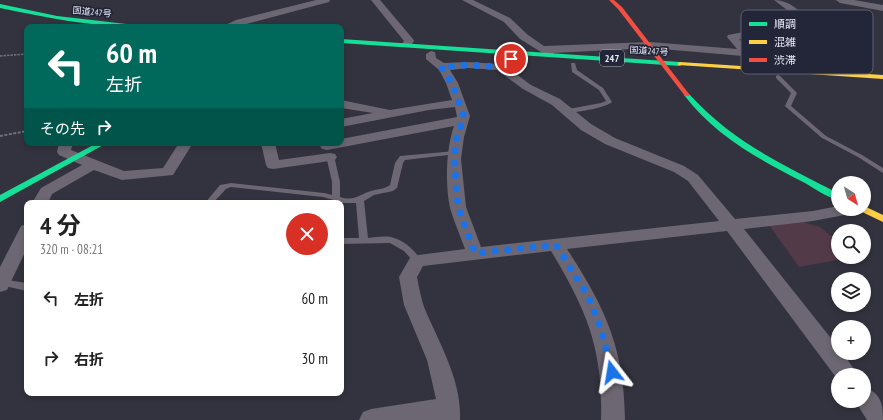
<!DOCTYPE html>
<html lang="ja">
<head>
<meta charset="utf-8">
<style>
  :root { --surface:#fff; --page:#f2f2f2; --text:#222; --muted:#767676 }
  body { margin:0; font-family:"PT Sans Narrow","Noto Sans JP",sans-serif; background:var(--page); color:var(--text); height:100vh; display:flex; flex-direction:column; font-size:15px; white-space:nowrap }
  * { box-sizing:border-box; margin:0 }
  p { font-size:13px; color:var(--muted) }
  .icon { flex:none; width:22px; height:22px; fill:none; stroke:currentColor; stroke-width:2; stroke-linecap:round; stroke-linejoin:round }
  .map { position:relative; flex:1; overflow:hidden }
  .side { position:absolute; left:24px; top:200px; width:320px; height:196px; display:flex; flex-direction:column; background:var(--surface); border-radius:8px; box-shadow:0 2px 6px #0003 }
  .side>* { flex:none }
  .hud { position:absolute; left:24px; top:24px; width:320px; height:122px; border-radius:8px; box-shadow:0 2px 6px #0003; background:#00695c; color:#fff; overflow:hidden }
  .needle { width:26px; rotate:143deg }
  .buttons { position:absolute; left:831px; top:176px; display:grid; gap:8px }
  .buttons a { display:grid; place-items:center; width:40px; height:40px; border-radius:50%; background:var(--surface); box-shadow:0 2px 6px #0003; font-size:20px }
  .pin { position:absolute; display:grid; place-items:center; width:34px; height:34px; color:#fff; margin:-17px; border:2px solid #fff; border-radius:50%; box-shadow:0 1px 4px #0007 }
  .me { position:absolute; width:44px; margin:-22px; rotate:346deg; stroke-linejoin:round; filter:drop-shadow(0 0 3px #0008) }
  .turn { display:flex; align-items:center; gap:14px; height:84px; padding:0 16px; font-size:18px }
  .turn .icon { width:52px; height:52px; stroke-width:2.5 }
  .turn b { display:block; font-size:28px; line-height:34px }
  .then { display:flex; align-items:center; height:38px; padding:0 16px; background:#0003; gap:8px; font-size:15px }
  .round { display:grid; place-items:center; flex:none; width:42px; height:42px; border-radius:21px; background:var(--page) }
  .headline { display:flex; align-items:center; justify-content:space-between; height:68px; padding:0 16px }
  h1 { font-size:24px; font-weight:700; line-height:30px }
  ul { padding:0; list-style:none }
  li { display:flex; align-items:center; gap:12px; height:60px; padding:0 16px }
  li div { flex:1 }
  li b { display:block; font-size:15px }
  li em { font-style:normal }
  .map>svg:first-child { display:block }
  .green { fill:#533a48 }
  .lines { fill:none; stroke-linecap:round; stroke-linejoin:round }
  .path-far1 { stroke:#736f79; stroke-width:1.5; stroke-dasharray:2.5 1; stroke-linecap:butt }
  .path { stroke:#736f79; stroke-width:2; stroke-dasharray:3 1.5; stroke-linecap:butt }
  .lane { fill:#6c6772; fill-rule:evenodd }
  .street { fill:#6c6772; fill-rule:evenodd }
  .fast { fill:#16e098; fill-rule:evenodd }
  .slow { fill:#ffcf43; fill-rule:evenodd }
  .jam { fill:#f24e42; fill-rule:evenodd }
  .route { stroke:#1a73e8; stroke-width:7; stroke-dasharray:0 12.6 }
  .labels { text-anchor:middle; stroke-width:3.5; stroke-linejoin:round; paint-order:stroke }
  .far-street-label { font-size:9px; fill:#e9ebf8; stroke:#232538 }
  .shield { fill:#232538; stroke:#aeb0be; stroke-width:1 }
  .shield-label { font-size:10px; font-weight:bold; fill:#e9ebf8 }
  .key { fill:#232538; stroke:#5e6072; stroke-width:1 }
  .key-label { font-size:11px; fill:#e9ebf8 }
</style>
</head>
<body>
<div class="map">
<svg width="883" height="420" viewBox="0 0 883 420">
  <rect width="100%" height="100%" fill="#32333e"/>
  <!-- green -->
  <polygon class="green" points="800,221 820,227 838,242 838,257 852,257 799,267 769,225"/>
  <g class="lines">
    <!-- path-far1 -->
    <polyline class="path-far1" points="0,56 27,54"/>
    <!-- path -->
    <polyline class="path" points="0,136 27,131"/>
    <!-- lane -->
    <g class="lane">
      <path d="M571,63H575L577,70L603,88L612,102C605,108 572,114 563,112V110L601,103L606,101L599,90L572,72Z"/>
      <polygon points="778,75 780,76 797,93 791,106 826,136 862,155 883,168 883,173 858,157 822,138 786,107 785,106 791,93 776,78 776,76"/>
      <path d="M455,151L459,153L457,154L405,160L403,163L397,188L393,191L374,195L364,201L368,238C376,237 387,235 394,238C405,241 415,251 421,260L420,262H414L404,251L390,243L341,244V238H359L356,203H344L323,197L231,187L226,189L213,203H205L220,185L231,183L324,193L332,195V182L327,160L331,158L335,160L340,182V197C355,202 359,194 371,191C378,189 385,189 390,185L395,163L400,156Z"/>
      <polygon points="0,279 27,283 27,291 0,285"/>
    </g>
    <!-- street -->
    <g class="street">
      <polygon points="316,0 330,0 329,2 235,27 221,27 236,20"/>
      <polygon points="371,0 380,0 413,39 414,41 410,47 402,47 401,45 404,41"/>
      <path d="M462,0H473L510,18L528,35L544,46L650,42L737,49L727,37L728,35L799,21L795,16L774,0C789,0 801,11 810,23L805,26L739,39L765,68L759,71L755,70L743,56L650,48L553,53V56L549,57L520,39L504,22Z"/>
      <polygon points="836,0 854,0 883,5 883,11 840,3"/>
      <path d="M431,51L435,52L436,58L444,63L468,62L499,64L507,57H515L516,59L508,68L531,85L560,99L591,124L615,138L684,166L698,175L735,219L813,211L838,206V209H857L855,213L813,221L744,229L838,347V353H843L858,375H838V380L727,231L567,249C606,309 624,348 625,420H601C603,348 587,311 551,251L423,266L417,277C419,287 421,298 424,307C439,343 462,380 460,420H359L363,412L371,409L436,399L427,360L404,305L399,277L411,256L465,249C460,235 454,222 450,208C445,185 446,148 454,126L327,150L322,149L320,146L322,143H341V139L457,117L455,107L429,110L341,127V119L373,113L341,108V100L390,110L452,100L446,83L439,70L426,59V54ZM468,68L497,70L523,89L552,105L581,130L605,144L674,172L688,181L719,221L481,247L466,207L461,159L464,137L470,116L458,83L450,70Z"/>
      <polygon points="59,143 73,143 71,150 124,171 163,168 179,143 193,143 173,175 122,180 94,170 52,194 48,203 32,203 41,188 82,165 59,155 57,152"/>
      <polygon points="261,143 275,143 279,160 330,153 335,154 337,157 335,160 330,161 273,169 268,168 266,165"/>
      <polygon points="27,224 27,248 7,290 0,292 0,267 21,226"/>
      <path d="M864,387C881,393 883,404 883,420H867L855,401H864Z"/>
    </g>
    <!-- fast -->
    <g class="fast">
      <path d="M0,4L57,16L135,25L138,27C91,27 45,17 0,8Z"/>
      <polygon points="341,39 680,62 683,64 680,66 341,43"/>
      <path d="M687,93L689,94C733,142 781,164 838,193V200C827,197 815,189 805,183C760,160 715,136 684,95Z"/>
      <polygon points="97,143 107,143 0,202 0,195"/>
    </g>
    <!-- slow -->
    <g class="slow">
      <polygon points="680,62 883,75 883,79 678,65 678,63"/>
      <polygon points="864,206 883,215 883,222 860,211 859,209 864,209"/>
    </g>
    <!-- jam -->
    <polygon class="jam" points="609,0 614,0 622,7 689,94 689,96 685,96 618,9"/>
  </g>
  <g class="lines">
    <!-- route -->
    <polyline class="route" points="511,59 505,66 500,67 468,65 441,67 452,83 464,116 457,137 454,159 458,207 475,253 556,245 588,296 601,329 612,372"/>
  </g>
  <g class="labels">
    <!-- far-street labels -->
    <g class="far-street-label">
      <text transform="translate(92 12) rotate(6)" y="3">国道247号</text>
      <text transform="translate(649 51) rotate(4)" y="3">国道247号</text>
    </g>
    <!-- shield labels -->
    <rect class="shield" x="600" y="50" width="24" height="16" rx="3"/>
    <g class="shield-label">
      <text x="612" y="62">247</text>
    </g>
  </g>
  <!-- legend -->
  <rect x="741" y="10" width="132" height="64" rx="6" class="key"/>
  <rect x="749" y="22" width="18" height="4" fill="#16e098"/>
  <rect x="749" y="40" width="18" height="4" fill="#ffcf43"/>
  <rect x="749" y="58" width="18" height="4" fill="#f24e42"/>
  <g class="key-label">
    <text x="774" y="28">順調</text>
    <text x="774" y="46">混雑</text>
    <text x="774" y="64">渋滞</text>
  </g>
</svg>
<div class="buttons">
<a><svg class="needle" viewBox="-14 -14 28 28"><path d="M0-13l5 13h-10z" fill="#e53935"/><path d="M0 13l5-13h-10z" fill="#767676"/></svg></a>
<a><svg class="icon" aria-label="search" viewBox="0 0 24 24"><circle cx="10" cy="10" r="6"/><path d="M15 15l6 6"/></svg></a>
<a><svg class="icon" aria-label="layers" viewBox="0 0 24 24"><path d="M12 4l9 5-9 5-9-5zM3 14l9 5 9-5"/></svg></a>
<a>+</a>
<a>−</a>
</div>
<div class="pin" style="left:511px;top:59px;background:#d93025"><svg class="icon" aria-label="arrive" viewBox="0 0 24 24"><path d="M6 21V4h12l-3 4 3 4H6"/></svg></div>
<svg class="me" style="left:612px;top:372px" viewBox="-20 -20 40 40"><path d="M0-17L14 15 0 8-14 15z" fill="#1a73e8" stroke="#fff" stroke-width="4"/></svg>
<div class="hud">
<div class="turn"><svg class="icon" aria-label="left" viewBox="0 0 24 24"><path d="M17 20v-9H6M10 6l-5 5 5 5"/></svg><div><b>60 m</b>左折</div></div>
<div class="then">その先<svg class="icon" aria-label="right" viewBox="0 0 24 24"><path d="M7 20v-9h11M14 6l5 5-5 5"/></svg></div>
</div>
<section class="side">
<div class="headline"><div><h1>4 分</h1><p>320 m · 08:21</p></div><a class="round" style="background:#d93025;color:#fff"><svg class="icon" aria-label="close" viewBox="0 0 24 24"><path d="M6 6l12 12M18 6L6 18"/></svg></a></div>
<ul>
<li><svg class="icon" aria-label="left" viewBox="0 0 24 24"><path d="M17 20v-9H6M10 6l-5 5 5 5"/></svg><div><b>左折</b></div><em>60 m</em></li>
<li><svg class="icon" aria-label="right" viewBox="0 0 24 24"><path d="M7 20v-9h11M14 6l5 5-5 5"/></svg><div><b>右折</b></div><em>30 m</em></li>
</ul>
</section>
</div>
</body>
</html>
